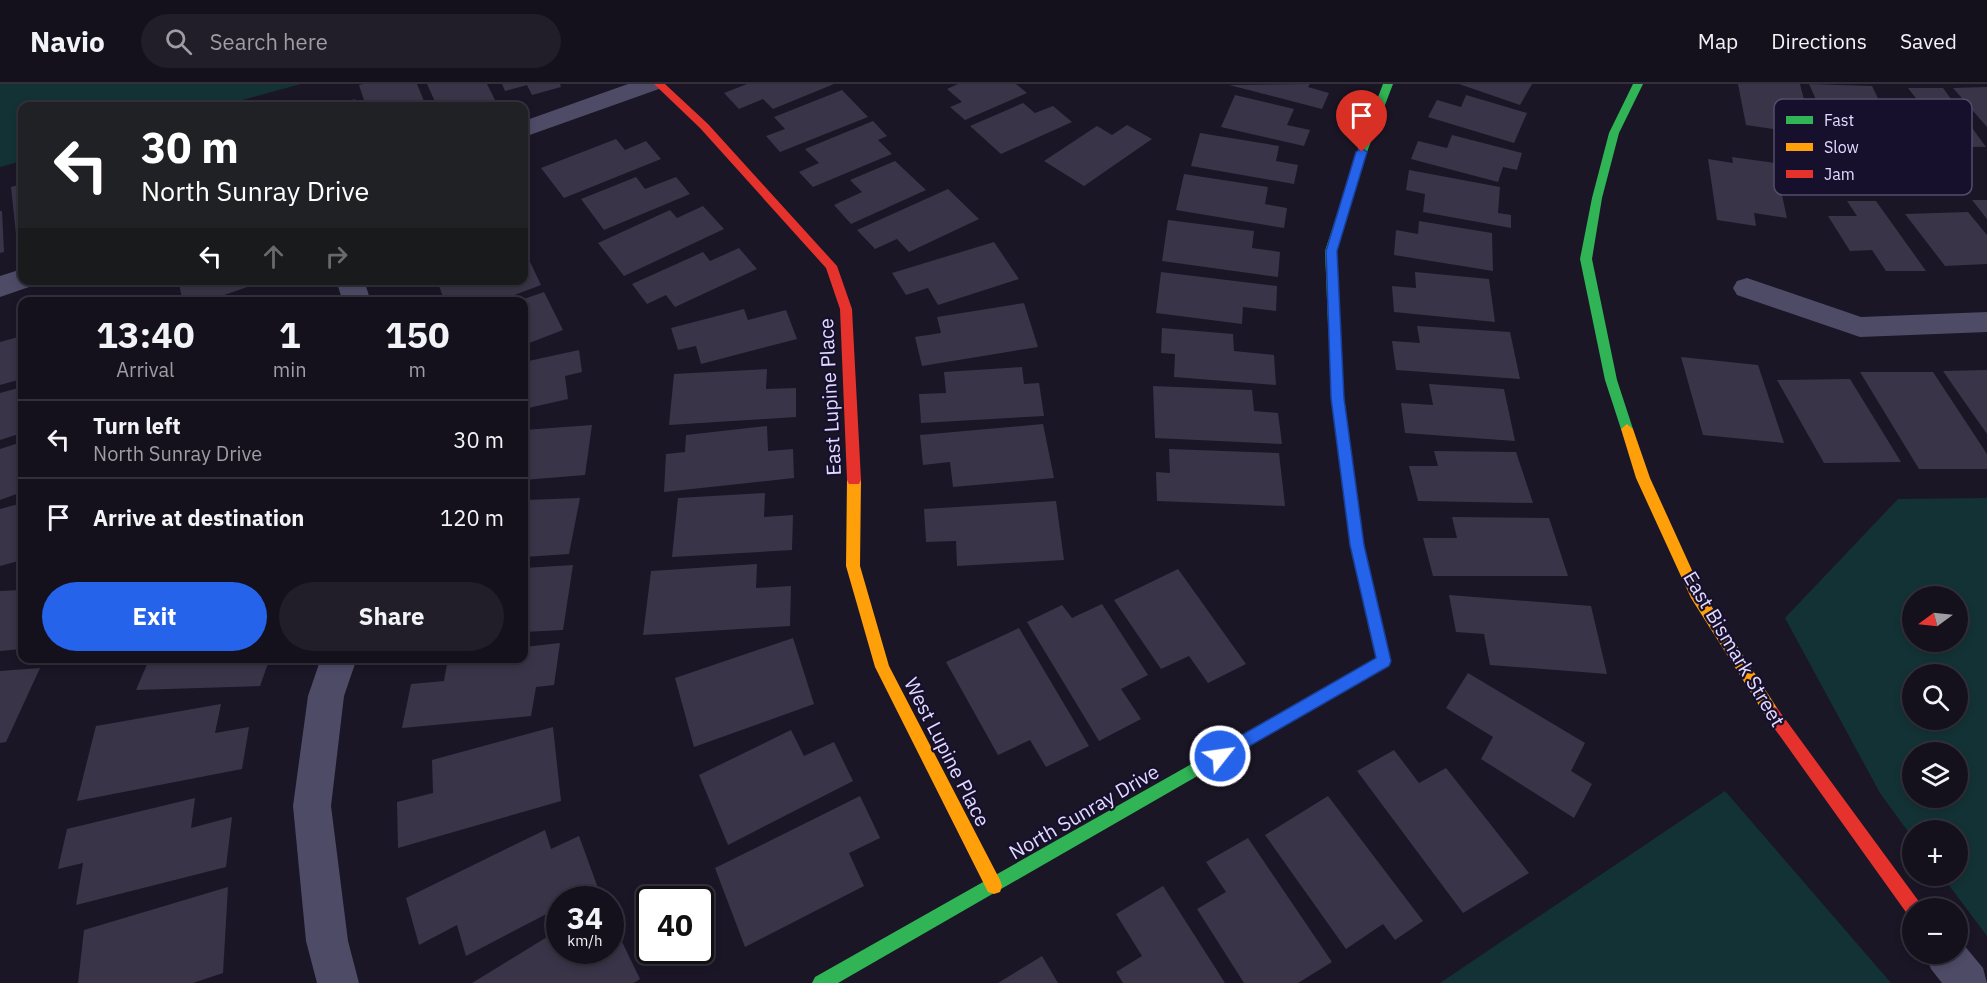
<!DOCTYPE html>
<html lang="en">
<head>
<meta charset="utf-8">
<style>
  :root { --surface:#14101c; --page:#211e29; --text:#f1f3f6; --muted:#9d9da3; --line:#33303b; --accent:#2563eb }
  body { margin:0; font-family:"IBM Plex Sans",sans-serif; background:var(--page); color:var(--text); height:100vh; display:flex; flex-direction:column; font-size:22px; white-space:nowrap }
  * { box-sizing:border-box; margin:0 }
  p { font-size:20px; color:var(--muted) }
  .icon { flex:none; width:33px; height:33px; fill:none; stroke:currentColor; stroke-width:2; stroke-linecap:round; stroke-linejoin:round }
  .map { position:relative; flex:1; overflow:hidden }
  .panel { position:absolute; left:18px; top:213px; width:510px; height:366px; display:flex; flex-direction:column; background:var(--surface); border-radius:12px; box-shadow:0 3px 9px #0003,0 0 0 2px var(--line) }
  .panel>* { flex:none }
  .guide { position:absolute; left:18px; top:18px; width:510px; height:183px; border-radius:12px; box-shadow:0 3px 9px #0003,0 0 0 2px var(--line); background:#202124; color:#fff; overflow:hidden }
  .needle { width:39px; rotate:255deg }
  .controls { position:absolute; left:1902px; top:502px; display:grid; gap:12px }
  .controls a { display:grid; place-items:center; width:66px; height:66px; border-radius:50%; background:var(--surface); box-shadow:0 3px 9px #0003,0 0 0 2px var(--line); font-size:30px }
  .speed { position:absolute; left:546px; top:802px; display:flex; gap:12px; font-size:30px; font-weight:700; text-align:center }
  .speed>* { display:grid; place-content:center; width:78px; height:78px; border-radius:50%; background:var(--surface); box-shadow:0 3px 9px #0003,0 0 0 2px var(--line); line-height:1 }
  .speed small { font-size:15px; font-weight:400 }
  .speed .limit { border:3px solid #111; border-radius:9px; background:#fff; color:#111 }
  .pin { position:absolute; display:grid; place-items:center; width:51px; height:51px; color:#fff; margin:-62px -26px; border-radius:50% 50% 50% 0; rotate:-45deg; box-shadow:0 0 6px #0007 }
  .pin .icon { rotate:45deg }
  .me { position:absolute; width:66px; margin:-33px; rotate:60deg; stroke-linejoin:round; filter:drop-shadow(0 0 4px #0008) }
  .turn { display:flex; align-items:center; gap:21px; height:126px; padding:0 24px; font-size:27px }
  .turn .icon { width:78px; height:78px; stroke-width:2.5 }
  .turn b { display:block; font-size:42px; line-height:51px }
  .lanes { display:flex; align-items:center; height:57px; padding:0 24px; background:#0003; justify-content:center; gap:30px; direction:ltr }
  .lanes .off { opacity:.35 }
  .eta { display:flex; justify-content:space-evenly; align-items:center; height:102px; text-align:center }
  .eta b { font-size:36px; font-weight:800; line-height:42px }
  .cta { display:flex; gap:12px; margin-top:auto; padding:12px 24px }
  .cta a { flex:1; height:69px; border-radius:36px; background:var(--accent); color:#fff; font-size:24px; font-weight:800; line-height:69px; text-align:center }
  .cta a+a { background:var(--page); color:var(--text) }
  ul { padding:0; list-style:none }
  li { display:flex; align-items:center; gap:18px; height:78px; padding:0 24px; border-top:2px solid var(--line) }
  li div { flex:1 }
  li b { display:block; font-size:22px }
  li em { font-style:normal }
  header { display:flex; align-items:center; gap:36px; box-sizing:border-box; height:84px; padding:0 30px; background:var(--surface); border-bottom:2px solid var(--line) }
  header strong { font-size:28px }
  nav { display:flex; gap:33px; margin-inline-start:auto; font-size:21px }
  .search { width:420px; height:54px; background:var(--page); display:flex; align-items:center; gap:15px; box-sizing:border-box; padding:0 21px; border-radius:33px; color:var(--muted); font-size:22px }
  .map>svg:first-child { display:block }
  .green { fill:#133235; fill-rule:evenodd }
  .building { fill:#393447 }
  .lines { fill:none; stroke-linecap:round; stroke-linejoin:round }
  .street { fill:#4e4b67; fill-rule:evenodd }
  .fast { fill:#30b455; fill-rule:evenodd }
  .slow { fill:#ff9f0a; fill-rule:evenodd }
  .jam { fill:#e5322d; fill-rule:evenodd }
  .route { fill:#2563eb; stroke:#184099; stroke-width:1.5 }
  .labels { text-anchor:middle; stroke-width:4.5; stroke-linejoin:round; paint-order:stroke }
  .street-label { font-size:20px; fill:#e1dbff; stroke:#16102c }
  .key { fill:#16102c; stroke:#534d6b; stroke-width:1.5 }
  .key-label { font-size:16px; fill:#e1dbff }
</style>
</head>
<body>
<header>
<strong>Navio</strong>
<div class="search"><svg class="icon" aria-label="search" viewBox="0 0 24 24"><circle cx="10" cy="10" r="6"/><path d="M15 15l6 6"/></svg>Search here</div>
<nav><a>Map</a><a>Directions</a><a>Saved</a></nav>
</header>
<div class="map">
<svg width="1987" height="899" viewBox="0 0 1987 899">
  <rect width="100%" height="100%" fill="#1a1626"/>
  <!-- green -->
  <g class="green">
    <polygon points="0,0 301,0 220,22 22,22 22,77 0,83"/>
    <path d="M1987,414V852L1942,792H1958V747H1912V753L1880,709L1785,534L1898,415ZM1912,513H1958V558H1912ZM1912,591H1958V636H1912ZM1912,669H1958V714H1912Z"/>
    <polygon points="1725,707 1891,899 1440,899"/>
  </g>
  <!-- building -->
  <g class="building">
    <polygon points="363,0 417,0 426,22 366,22 359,1"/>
    <polygon points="427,0 487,0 497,20 437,22"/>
    <polygon points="502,0 560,0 561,3 532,11 527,1 505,7"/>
    <polygon points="747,0 834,0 773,25 763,15 739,25 724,9"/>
    <polygon points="958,0 1016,0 1027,9 965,36 950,23 962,18 947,5"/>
    <polygon points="1310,0 1308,3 1329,9 1322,25 1229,1"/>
    <polygon points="1459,0 1532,0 1520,21"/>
    <polygon points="1738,0 1800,0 1813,51 1746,41"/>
    <polygon points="1809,0 1872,2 1902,64 1835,58"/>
    <polygon points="1987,3 1987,43 1953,4"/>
    <polygon points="1908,4 1943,4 1986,63 1928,62 1896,17 1918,17"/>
    <polygon points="842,6 868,33 780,68 766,52 785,45 774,33"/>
    <polygon points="1235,11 1294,25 1287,41 1310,46 1304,62 1221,43"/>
    <polygon points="1466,11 1527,29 1514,59 1428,33 1437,16 1461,23"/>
    <polygon points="355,15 358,22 330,22"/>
    <polygon points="1023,19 1035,29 1053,22 1072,38 1001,70 970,42"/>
    <polygon points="873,37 887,52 878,56 892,70 813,103 799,88 819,79 805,65"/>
    <polygon points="1127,41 1152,55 1084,102 1044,77 1097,42 1112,51"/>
    <polygon points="1200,49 1279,62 1276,77 1298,81 1294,100 1191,82"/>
    <polygon points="1452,51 1522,69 1517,86 1503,83 1498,98 1411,75 1418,57 1447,64"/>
    <polygon points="616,55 625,66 646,57 661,75 564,114 541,84"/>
    <polygon points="1732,73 1775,79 1787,134 1754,129 1756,142 1717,136 1708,75 1733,79"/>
    <polygon points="895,77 926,106 851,140 834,121 862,108 850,96"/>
    <polygon points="1409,86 1500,103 1498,129 1511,131 1511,144 1423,128 1425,110 1406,106"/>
    <polygon points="1184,90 1268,103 1265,120 1287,124 1284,144 1176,126"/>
    <polygon points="636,93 645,105 676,93 690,110 604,146 581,115"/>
    <polygon points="22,100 22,148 16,150 11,103"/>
    <polygon points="948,105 979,135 909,168 897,155 875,165 857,146"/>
    <polygon points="1972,116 1987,116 1987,135"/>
    <polygon points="1847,117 1876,117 1926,187 1886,187 1872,166 1850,167 1828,132 1857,132"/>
    <polygon points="703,122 724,145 624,192 598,159 670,126 677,134"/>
    <polygon points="0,127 2,127 4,168 0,169"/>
    <polygon points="1968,128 1987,151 1987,180 1945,182 1905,130"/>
    <polygon points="1168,136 1254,147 1252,164 1280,168 1278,193 1162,177"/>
    <polygon points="1419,137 1492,149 1493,187 1394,171 1396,146 1418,150"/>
    <polygon points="994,158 1019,195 938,221 928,204 906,211 892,189"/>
    <polygon points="739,164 757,185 675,223 666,211 647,220 632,200 703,168 710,177"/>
    <polygon points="524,165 541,201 496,218 432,218 443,213 437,196 524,196"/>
    <polygon points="1161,188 1277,202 1276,227 1243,223 1242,240 1156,229"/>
    <polygon points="1415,188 1489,195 1495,238 1394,228 1392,202 1416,204"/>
    <polygon points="178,196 265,196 265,197 204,218 183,218"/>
    <polygon points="544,208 563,246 524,261 524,218 518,217"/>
    <polygon points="1024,219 1038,263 922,282 915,253 941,249 937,233"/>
    <polygon points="744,225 748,236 786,226 797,255 701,280 696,262 678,266 671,244"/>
    <polygon points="1417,242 1510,248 1520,295 1396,286 1392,257 1420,259"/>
    <polygon points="1162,244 1233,250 1234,267 1274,271 1276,301 1174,293 1175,270 1161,269"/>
    <polygon points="22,252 22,295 0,301 0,258"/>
    <polygon points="579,266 582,288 565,292 568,315 524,325 524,278"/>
    <polygon points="1681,273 1758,281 1784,359 1703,351"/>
    <polygon points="1022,283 1024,300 1039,299 1044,332 921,339 919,310 946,309 944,288"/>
    <polygon points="767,285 766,305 796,304 796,333 669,341 674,290"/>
    <polygon points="1987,286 1987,350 1943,287"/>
    <polygon points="1860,288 1933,288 1987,370 1987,385 1919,385"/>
    <polygon points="1850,295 1901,378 1824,379 1777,296"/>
    <polygon points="1429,300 1504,305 1515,357 1405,349 1401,319 1433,321"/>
    <polygon points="1153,302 1252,306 1254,327 1278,329 1282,360 1155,354"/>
    <polygon points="22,303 22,349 0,356 0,309"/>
    <polygon points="1043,340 1054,394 953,403 950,378 923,381 920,351"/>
    <polygon points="592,341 585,391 524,396 524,346"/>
    <polygon points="767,342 768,367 793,365 794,394 664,408 666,370 685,368 686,351"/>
    <polygon points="22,358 22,408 0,416 0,365"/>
    <polygon points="1169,365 1279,369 1285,422 1157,417 1156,388 1170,389"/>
    <polygon points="1434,367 1516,368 1533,419 1418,417 1409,382 1438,382"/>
    <polygon points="765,409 764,433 793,431 792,466 672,473 678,414"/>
    <polygon points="580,414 569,470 524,473 524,416"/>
    <polygon points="1056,417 1064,476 957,482 956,457 926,458 924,425"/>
    <polygon points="22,419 22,476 0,482 0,425"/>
    <polygon points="1452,433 1549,434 1568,492 1433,492 1423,454 1457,454"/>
    <polygon points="757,480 756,504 791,502 790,542 643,551 651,487"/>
    <polygon points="573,481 563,546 524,548 524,484"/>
    <polygon points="1178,485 1246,580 1208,599 1189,572 1161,585 1114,516"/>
    <polygon points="22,506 22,565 0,567 0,507"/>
    <polygon points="1449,511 1591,522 1607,590 1490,581 1484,550 1456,548"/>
    <polygon points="1102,520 1148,591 1121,605 1141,635 1099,657 1027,538 1062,521 1072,534"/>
    <polygon points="1019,544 1089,662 1046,683 1030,656 998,671 946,578"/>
    <polygon points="793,554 814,620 694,663 675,594"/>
    <polygon points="560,559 554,601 536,603 531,632 402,644 411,600 444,597 448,574 524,574 524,563"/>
    <polygon points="129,574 270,574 260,602 136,606 148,578 128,578"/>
    <polygon points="40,584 6,658 0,659 0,587"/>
    <polygon points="1468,589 1585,659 1571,687 1592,700 1574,734 1481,675 1493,653 1446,624"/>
    <polygon points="221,620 215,649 249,643 242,685 77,717 96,642"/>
    <polygon points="553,643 561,717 398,764 397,718 433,709 432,676"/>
    <polygon points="791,646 804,672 834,658 853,697 728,761 699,691"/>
    <polygon points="1394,666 1419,699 1446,684 1529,789 1463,829 1357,687"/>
    <polygon points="860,712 880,754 849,769 864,802 745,863 715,784"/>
    <polygon points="1328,712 1423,837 1395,856 1383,840 1346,865 1265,751"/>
    <polygon points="195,714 191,744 232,733 226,783 76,821 83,779 58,785 67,745"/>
    <polygon points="545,746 551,765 579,752 598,804 574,816 560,816 560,823 466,872 457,841 419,861 406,814"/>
    <polygon points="1248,754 1332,878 1298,899 1244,899 1197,825 1226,808 1206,778"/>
    <polygon points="1163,802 1225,899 1123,899 1116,888 1142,872 1116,830"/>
    <polygon points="228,803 223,889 193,899 78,899 84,846"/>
    <polygon points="610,833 640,895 634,899 472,899 560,845 560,867 610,867"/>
    <polygon points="1042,872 1058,899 998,899"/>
  </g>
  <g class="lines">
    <!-- street -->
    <g class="street">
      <polygon points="628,0 663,0 659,5 524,53 524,37"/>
      <polygon points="22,185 22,196 35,196 32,202 0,213 0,192"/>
      <polygon points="1747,194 1861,233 1987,228 1987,248 1860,253 1737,211 1733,204 1737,197"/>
      <polygon points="336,196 364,196 371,218 343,218"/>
      <polygon points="321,574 357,574 344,612 331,722 348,857 359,899 317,899 306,857 293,722 308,612"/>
      <polygon points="1958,854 1983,884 1987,899 1942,899 1931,885 1925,870 1958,870"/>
    </g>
    <!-- fast -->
    <g class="fast">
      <polygon points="1383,0 1393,0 1367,68 1337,167 1340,240 1334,244 1328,240 1325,167 1357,68"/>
      <polygon points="1633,0 1643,0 1619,49 1602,114 1592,175 1617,296 1633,345 1627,350 1621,345 1605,296 1580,175 1592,114 1609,49"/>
      <polygon points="1248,648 1253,650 1256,655 1253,660 838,899 812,899 815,893"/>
    </g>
    <!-- slow -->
    <g class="slow">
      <polygon points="1627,340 1633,345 1650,394 1701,506 1777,624 1779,629 1777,634 1772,636 1767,634 1691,514 1636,394 1621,345"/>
      <polygon points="854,391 859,392 861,396 860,482 889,582 1000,796 1002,802 1000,808 994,810 988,808 875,583 846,482 847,396 849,392"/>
    </g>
    <!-- jam -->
    <g class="jam">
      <polygon points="654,0 665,0 708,40 837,182 852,225 861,396 859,400 849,400 847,396 840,225 826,184 700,44"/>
      <polygon points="1334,236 1340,240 1344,314 1364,461 1391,577 1389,582 1248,662 1243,660 1240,655 1243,650 1376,574 1350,461 1332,314 1328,240"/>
      <polygon points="1772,622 1777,624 1920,819 1922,825 1912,825 1912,833 1908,831 1767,634 1765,629 1767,624"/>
    </g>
  </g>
  <!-- route -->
  <polygon class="route" points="1362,64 1367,68 1337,167 1344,314 1364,461 1391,577 1389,582 1220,679 1214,677 1212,672 1214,667 1376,574 1350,461 1331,314 1326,167 1356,68"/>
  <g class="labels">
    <!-- street labels -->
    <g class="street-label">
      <text transform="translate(830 313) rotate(-93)" y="7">East Lupine Place</text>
      <text transform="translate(1734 565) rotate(59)" y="7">East Bismark Street</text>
      <text transform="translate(947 668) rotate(63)" y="7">West Lupine Place</text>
      <text transform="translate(1084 728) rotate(-30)" y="7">North Sunray Drive</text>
    </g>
  </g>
  <!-- legend -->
  <rect x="1774" y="15" width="198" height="96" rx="9" class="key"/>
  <rect x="1786" y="32" width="27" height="8" fill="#30b455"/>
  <rect x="1786" y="59" width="27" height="8" fill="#ff9f0a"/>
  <rect x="1786" y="86" width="27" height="8" fill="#e5322d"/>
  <g class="key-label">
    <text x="1824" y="42">Fast</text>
    <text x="1824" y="69">Slow</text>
    <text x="1824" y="96">Jam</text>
  </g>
</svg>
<div class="controls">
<a><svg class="needle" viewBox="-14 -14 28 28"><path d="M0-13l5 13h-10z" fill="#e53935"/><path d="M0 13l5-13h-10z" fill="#9d9da3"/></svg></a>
<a><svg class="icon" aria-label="search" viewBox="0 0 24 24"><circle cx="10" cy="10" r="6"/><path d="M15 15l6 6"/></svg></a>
<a><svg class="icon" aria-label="layers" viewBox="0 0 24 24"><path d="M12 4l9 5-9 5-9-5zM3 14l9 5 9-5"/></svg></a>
<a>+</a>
<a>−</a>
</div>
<div class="speed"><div>34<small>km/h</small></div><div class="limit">40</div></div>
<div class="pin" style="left:1362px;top:68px;background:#d93025"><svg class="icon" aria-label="arrive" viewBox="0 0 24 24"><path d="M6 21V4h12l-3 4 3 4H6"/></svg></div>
<svg class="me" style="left:1220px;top:672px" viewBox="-20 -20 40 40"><circle r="17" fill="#2563eb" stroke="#fff" stroke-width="3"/><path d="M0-11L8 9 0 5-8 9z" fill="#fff"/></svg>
<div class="guide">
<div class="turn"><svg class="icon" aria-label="left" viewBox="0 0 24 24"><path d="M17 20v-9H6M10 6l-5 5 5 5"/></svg><div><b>30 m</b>North Sunray Drive</div></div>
<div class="lanes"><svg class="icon" aria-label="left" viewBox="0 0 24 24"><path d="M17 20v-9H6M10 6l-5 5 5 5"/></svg><svg class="icon off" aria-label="ahead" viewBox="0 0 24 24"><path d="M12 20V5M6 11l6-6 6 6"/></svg><svg class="icon off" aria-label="right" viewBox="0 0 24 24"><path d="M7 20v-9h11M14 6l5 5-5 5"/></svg></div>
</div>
<section class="panel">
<div class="eta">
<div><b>13:40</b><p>Arrival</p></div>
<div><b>1</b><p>min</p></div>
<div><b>150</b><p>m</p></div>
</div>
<ul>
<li><svg class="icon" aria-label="left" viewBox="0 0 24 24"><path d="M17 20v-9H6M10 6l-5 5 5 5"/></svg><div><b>Turn left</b><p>North Sunray Drive</p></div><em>30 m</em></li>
<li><svg class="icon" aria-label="arrive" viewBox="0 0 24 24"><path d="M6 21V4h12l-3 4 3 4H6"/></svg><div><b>Arrive at destination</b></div><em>120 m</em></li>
</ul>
<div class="cta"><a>Exit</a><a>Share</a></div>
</section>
</div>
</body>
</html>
